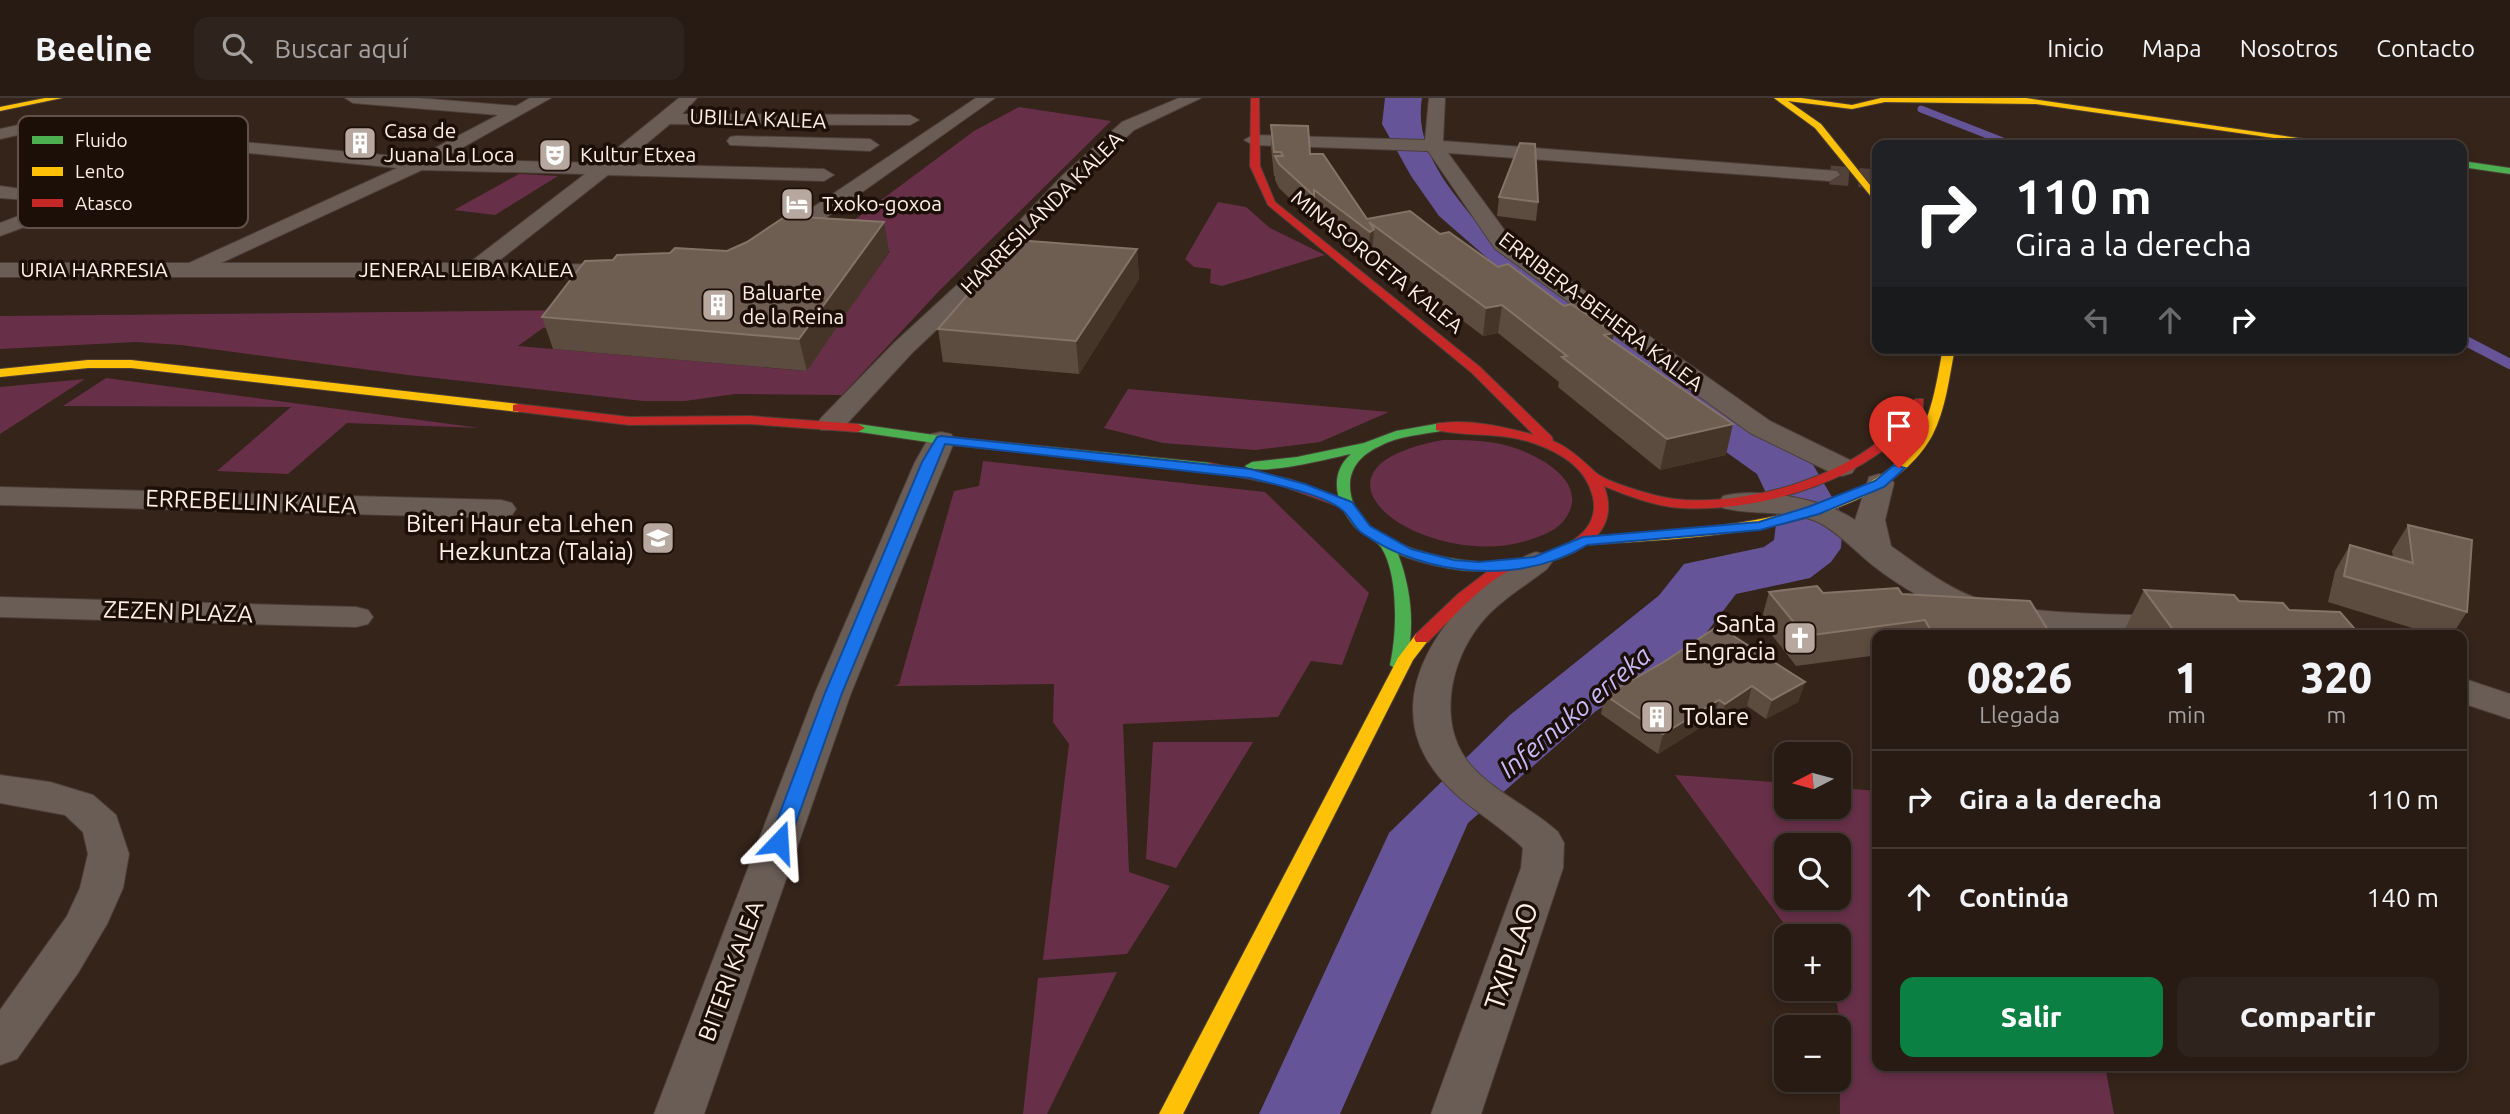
<!DOCTYPE html>
<html lang="es">
<head>
<meta charset="utf-8">
<style>
  :root { --surface:#271b14; --page:#2f241d; --text:#f1f3f6; --muted:#a4a1a0; --line:#433934; --accent:#0b8043 }
  body { margin:0; font-family:Ubuntu,sans-serif; background:var(--page); color:var(--text); height:100vh; display:flex; flex-direction:column; font-size:26px; white-space:nowrap }
  * { box-sizing:border-box; margin:0 }
  p { font-size:23px; color:var(--muted) }
  .icon { flex:none; width:38px; height:38px; fill:none; stroke:currentColor; stroke-width:2; stroke-linecap:round; stroke-linejoin:round }
  .map { position:relative; flex:1; overflow:hidden }
  .drawer { position:absolute; left:1872px; top:532px; width:595px; height:441px; display:flex; flex-direction:column; background:var(--surface); border-radius:14px; box-shadow:0 4px 10px #0003,0 0 0 2px var(--line) }
  .drawer>* { flex:none }
  .guide { position:absolute; left:1872px; top:42px; width:595px; height:214px; border-radius:14px; box-shadow:0 4px 10px #0003,0 0 0 2px var(--line); background:#202124; color:#fff; overflow:hidden }
  .needle { width:46px; rotate:264deg }
  .tools { position:absolute; left:1774px; top:644px; display:grid; gap:14px }
  .tools a { display:grid; place-items:center; width:77px; height:77px; border-radius:14px; background:var(--surface); box-shadow:0 4px 10px #0003,0 0 0 2px var(--line); font-size:35px }
  .pin { position:absolute; display:grid; place-items:center; width:60px; height:60px; color:#fff; margin:-72px -30px; border-radius:50% 50% 50% 0; rotate:-45deg; box-shadow:0 0 7px #0007 }
  .pin .icon { rotate:45deg }
  .me { position:absolute; width:77px; margin:-38px; rotate:20deg; stroke-linejoin:round; filter:drop-shadow(0 0 5px #0008) }
  .turn { display:flex; align-items:center; gap:24px; height:147px; padding:0 28px; font-size:32px }
  .turn .icon { width:91px; height:91px; stroke-width:2.5 }
  .turn b { display:block; font-size:49px; line-height:60px }
  .lanes { display:flex; align-items:center; height:66px; padding:0 28px; background:#0003; justify-content:center; gap:35px; direction:ltr }
  .lanes .off { opacity:.35 }
  .eta { display:flex; justify-content:space-evenly; align-items:center; height:119px; text-align:center }
  .eta b { font-size:42px; font-weight:800; line-height:49px }
  .button { display:flex; gap:14px; margin-top:auto; padding:14px 28px }
  .button a { flex:1; height:80px; border-radius:14px; background:var(--accent); color:#fff; font-size:28px; font-weight:800; line-height:80px; text-align:center }
  .button a+a { background:var(--page); color:var(--text) }
  ul { padding:0; list-style:none }
  li { display:flex; align-items:center; gap:21px; height:98px; padding:0 28px; border-top:2px solid var(--line) }
  li div { flex:1 }
  li b { display:block; font-size:26px }
  li em { font-style:normal }
  header { display:flex; align-items:center; gap:42px; box-sizing:border-box; height:98px; padding:0 35px; background:var(--surface); border-bottom:2px solid var(--line) }
  header strong { font-size:33px }
  nav { display:flex; gap:38px; margin-inline-start:auto; font-size:24px }
  .search { width:490px; height:63px; background:var(--page); display:flex; align-items:center; gap:18px; box-sizing:border-box; padding:0 24px; border-radius:14px; color:var(--muted); font-size:26px }
  .map>svg:first-child { display:block }
  .green { fill:#673048; fill-rule:evenodd }
  .water { fill:#665498 }
  .lines { fill:none; stroke-linecap:round; stroke-linejoin:round }
  .stream-far1 { stroke:#665498; stroke-width:7 }
  .stream { stroke:#665498; stroke-width:10 }
  .river { fill:#665498; fill-rule:evenodd }
  .street-tunnel { stroke:#524239; stroke-width:19; stroke-dasharray:19 10; stroke-linecap:butt }
  .street-casing { stroke:#4c3f38; stroke-width:2 }
  .fast-casing { stroke:#4c3f38; stroke-width:2 }
  .slow-casing { stroke:#4c3f38; stroke-width:2 }
  .jam-casing { stroke:#4c3f38; stroke-width:2 }
  .street { fill:#6a5d56; fill-rule:evenodd }
  .fast { fill:#4caf50; fill-rule:evenodd }
  .slow { fill:#ffc107; fill-rule:evenodd }
  .jam { fill:#c62828; fill-rule:evenodd }
  .wall { fill:#5c4b3f }
  .shaded-wall { fill:#453428 }
  .building { fill:#6e5d51; stroke:#847468; stroke-width:2 }
  .route { fill:#1a73e8; stroke:#114b97; stroke-width:2 }
  .labels { text-anchor:middle; stroke-width:7; stroke-linejoin:round; paint-order:stroke }
  .far-street-label { font-size:21px; fill:#feefe6; stroke:#1c0f08 }
  .far-poi-label { font-size:21px; fill:#feefe6; stroke:#1c0f08; text-anchor:start }
  .street-label { font-size:24px; fill:#feefe6; stroke:#1c0f08 }
  .poi-label { font-size:24px; fill:#feefe6; stroke:#1c0f08; text-anchor:end }
  .water-label { font-size:26px; font-style:italic; fill:#c7bbfa; stroke:#1c0f08 }
  .near-street-label { font-size:28px; fill:#feefe6; stroke:#1c0f08 }
  .key { fill:#1c0f08; stroke:#60524b; stroke-width:2 }
  .key-label { font-size:19px; fill:#feefe6 }
</style>
</head>
<body>
<header>
<strong>Beeline</strong>
<div class="search"><svg class="icon" aria-label="search" viewBox="0 0 24 24"><circle cx="10" cy="10" r="6"/><path d="M15 15l6 6"/></svg>Buscar aquí</div>
<nav><a>Inicio</a><a>Mapa</a><a>Nosotros</a><a>Contacto</a></nav>
</header>
<div class="map">
<svg width="2510" height="1016" viewBox="0 0 2510 1016">
  <rect width="100%" height="100%" fill="#34241a"/>
  <!-- green -->
  <g class="green">
    <polygon points="1019,9 1111,23 940,192 842,297 735,296 685,303 643,303 408,277 181,247 136,244 0,251 0,218 589,212 574,229 543,230 518,248 806,273 890,153 818,149 974,33"/>
    <polygon points="519,76 558,78 495,117 454,112"/>
    <polygon points="1218,104 1246,109 1270,130 1325,157 1222,188 1210,185 1211,171 1194,169 1185,161"/>
    <polygon points="106,280 480,330 347,325 288,376 217,373 291,309 63,308"/>
    <polygon points="85,281 0,336 0,289"/>
    <polygon points="1128,291 1389,314 1320,344 1255,352 1163,345 1104,330"/>
    <path d="M1443,342C1463,342 1482,342 1501,346C1532,353 1593,382 1565,421C1557,433 1541,438 1529,442C1425,475 1281,371 1443,342Z"/>
    <polygon points="983,363 1265,394 1369,495 1342,567 1311,563 1278,619 1123,626 1129,774 1170,788 1127,856 1043,862 1069,646 1053,624 1054,586 894,588 899,586 954,393 979,388"/>
    <polygon points="1153,644 1253,644 1176,770 1146,761"/>
    <path d="M1675,677L1787,685V709H1839V690L1878,693V968H2105L2114,1016H1840C1839,990 1844,907 1832,891H1839V838H1793ZM1787,747H1839V800H1787Z"/>
    <polygon points="1117,874 1047,1016 1023,1016 1038,880"/>
  </g>
  <!-- water -->
  <g class="water">
    <path d="M1385,0H1422C1413,52 1453,95 1484,133L1759,339L1797,362L1766,372L1501,172L1439,118L1411,78L1382,26Z"/>
    <polygon points="1698,473 1717,489 1696,534 1652,578 1596,613 1468,725 1340,1016 1259,1016 1389,735 1510,617 1672,487"/>
  </g>
  <g class="lines">
    <!-- stream-far1 -->
    <polyline class="stream-far1" points="1921,11 2013,47"/>
    <!-- stream -->
    <polyline class="stream" points="2462,241 2510,266"/>
    <!-- river -->
    <polygon class="river" points="1702,293 1723,298 1805,353 1843,418 1841,450 1831,464 1810,480 1736,496 1675,576 1648,583 1621,576 1610,559 1684,466 1764,449 1774,442 1777,418 1757,376 1681,322 1673,310 1681,298"/>
    <!-- street-tunnel -->
    <g class="street-tunnel">
      <polyline points="1830,77 1878,81"/>
      <polyline points="49,100 173,119"/>
    </g>
    <defs>
      <g id="street">
        <path d="M345,0H418L516,8L530,0H551L442,61L599,65L679,0H697L682,16L910,17L919,22L910,27L670,26L622,66L824,71L834,77L824,83L608,77L496,165L632,167L635,172L632,177L624,179H0V165H189L397,70L228,53L0,138V125L55,104L0,100V88L56,96L59,100L56,104L201,51L27,35L0,41V31L27,25L58,27L416,60L498,17L353,5ZM422,72L585,76L469,165H221Z"/>
        <polygon points="976,0 995,0 783,150 767,150 764,145 767,140"/>
        <polygon points="1179,0 1201,0 1134,32 1077,85 987,184 912,255 841,332 821,332 817,326 821,320 894,245 971,174 1063,77 1122,24"/>
        <polygon points="1429,0 1445,0 1443,43 1837,73 1840,77 1830,83 1448,55 1511,141 1770,323 1852,363 1856,369 1852,375 1842,378 1832,375 1750,335 1495,151 1428,53 1253,47 1244,42 1253,37 1425,42"/>
        <polygon points="736,38 870,41 879,47 870,53 730,47 727,43 730,39"/>
        <polygon points="941,334 951,336 955,342 851,595 704,1016 654,1016 815,595 915,364 931,336"/>
        <path d="M1879,376L1889,379L1894,385L1885,422L1891,448C1919,468 1947,490 1979,501C2031,518 2117,515 2173,519L2185,522L2190,529L2182,537C2110,537 2022,540 1955,515C1924,503 1888,481 1864,460C1851,448 1834,432 1818,424C1788,411 1754,418 1723,410L1719,404L1723,398C1759,389 1825,401 1855,422L1869,379Z"/>
        <polygon points="0,389 501,402 512,405 516,411 512,417 501,420 0,407"/>
        <path d="M1536,454L1547,457L1552,464L1547,471C1525,488 1499,503 1481,525C1450,563 1437,625 1469,665C1493,694 1531,709 1558,734L1564,745L1563,770L1481,1016H1431L1521,770L1523,750C1490,718 1450,702 1426,660C1387,591 1444,514 1500,475C1511,467 1522,458 1536,454Z"/>
        <polygon points="0,499 356,509 368,512 373,519 368,526 356,529 0,519"/>
        <polygon points="2462,580 2510,596 2510,621 2462,605"/>
        <polygon points="0,677 50,684 93,697 116,717 129,756 123,790 107,826 78,875 17,961 0,967 0,912 67,818 80,790 88,756 83,734 65,717 0,705"/>
      </g>
      <g id="fast">
        <polygon points="2462,63 2510,70 2510,76 2462,69"/>
        <path d="M1441,325L1448,329L1446,332C1422,337 1399,337 1378,349C1363,356 1351,368 1350,385C1348,444 1439,461 1482,464L1490,469C1476,481 1415,463 1398,456C1412,493 1415,529 1406,567L1398,572L1390,567C1397,536 1399,477 1381,449C1375,441 1362,436 1355,429C1337,408 1327,377 1351,356C1331,360 1259,379 1245,368L1252,364L1297,359L1364,345L1396,333Z"/>
        <polygon points="858,326 941,338 1210,365 1217,369 1210,373 941,346 853,333 853,327"/>
      </g>
      <g id="slow">
        <polygon points="45,0 62,0 0,13 0,9"/>
        <polygon points="1774,0 1801,0 1852,7 1881,0 2026,0 2345,47 2324,47 2036,6 1885,4 1852,11 1788,3 1821,26 1878,97 1878,107 1815,30"/>
        <path d="M1943,250H1955C1949,280 1946,311 1932,338C1876,438 1684,440 1583,447L1576,443L1583,439C1677,432 1859,429 1916,342C1933,315 1937,281 1943,250Z"/>
        <polygon points="88,262 131,262 518,306 524,310 518,314 131,270 88,270 0,279 0,271"/>
        <polygon points="1422,535 1430,540 1413,562 1183,1016 1159,1016 1398,560 1416,536"/>
      </g>
      <g id="jam">
        <path d="M1251,0H1259L1260,68L1275,104L1480,269L1552,339L1553,343C1570,350 1582,362 1595,374C1606,384 1640,393 1654,397C1730,418 1879,375 1915,301H1923V310C1879,381 1759,415 1680,410C1654,408 1628,398 1604,388C1622,435 1579,457 1540,466C1531,469 1517,469 1509,473C1484,484 1448,524 1428,544H1416L1414,540L1416,536L1458,496L1488,473L1477,472L1474,469L1477,466C1490,462 1506,464 1520,462C1556,455 1609,436 1590,390C1581,366 1556,353 1533,345C1501,334 1468,339 1436,332V326C1467,320 1505,329 1534,337L1472,275L1268,107L1250,68Z"/>
        <polygon points="518,306 629,319 749,318 858,326 865,330 858,334 749,326 629,327 513,313 513,307"/>
        <polygon points="1210,365 1289,381 1351,404 1353,407 1346,411 1280,387 1205,372 1203,369"/>
      </g>
    </defs>
    <!-- street casing -->
    <use href="#street" class="street-casing"/>
    <!-- fast casing -->
    <use href="#fast" class="fast-casing"/>
    <!-- slow casing -->
    <use href="#slow" class="slow-casing"/>
    <!-- jam casing -->
    <use href="#jam" class="jam-casing"/>
    <!-- street -->
    <use href="#street" class="street"/>
    <!-- fast -->
    <use href="#fast" class="fast"/>
    <!-- slow -->
    <use href="#slow" class="slow"/>
    <!-- jam -->
    <use href="#jam" class="jam"/>
  </g>
  <!-- wall -->
  <g class="wall">
    <polygon points="1271,27 1310,56 1367,121 1440,136 1498,169 1564,208 1614,235 1612,242 1726,357 1660,372 1558,289 1559,284 1498,235 1483,238 1372,154 1372,157 1368,161 1314,118 1314,124 1279,90 1275,82 1275,78 1274,78 1271,50"/>
    <polygon points="1499,99 1538,104 1536,123 1497,118"/>
    <polygon points="1137,151 1139,181 1079,276 943,264 938,231"/>
    <polygon points="727,153 889,153 807,273 553,251 542,219 613,162"/>
    <polygon points="2408,427 2467,514 2452,537 2435,537 2328,504 2335,473 2350,447 2393,459 2392,453"/>
    <polygon points="2144,492 2239,503 2289,512 2360,537 2122,537"/>
    <polygon points="1769,494 1902,496 2051,537 1878,537 1878,557 1796,568 1761,523"/>
    <polygon points="1805,584 1798,604 1766,621 1747,608 1720,626 1714,621 1658,656 1601,616 1605,597"/>
  </g>
  <!-- shaded-wall -->
  <g class="shaded-wall">
    <polygon points="884,124 889,153 807,273 799,241"/>
    <polygon points="1374,131 1372,157 1368,161 1370,134"/>
    <polygon points="1137,151 1139,181 1079,276 1076,243"/>
    <polygon points="1502,207 1498,235 1483,238 1486,210"/>
    <polygon points="1614,235 1609,264 1604,237"/>
    <polygon points="1733,326 1726,357 1660,372 1667,341"/>
    <polygon points="1805,584 1798,604 1766,621 1772,602"/>
    <polygon points="1752,588 1747,608 1720,626 1725,606"/>
    <polygon points="1719,602 1714,621 1658,656 1663,636"/>
  </g>
  <!-- building -->
  <g class="building">
    <polygon points="1271,27 1308,28 1310,56 1323,56 1367,121 1410,113 1440,136 1449,134 1498,169 1508,166 1564,208 1571,206 1614,235 1604,237 1733,326 1667,341 1562,259 1567,258 1502,207 1486,210 1369,124 1374,131 1370,134 1314,92 1314,98 1279,66 1275,58 1283,58 1281,54 1274,54"/>
    <polygon points="1520,45 1535,46 1538,104 1499,99"/>
    <polygon points="786,118 884,124 799,241 542,219 585,163 613,162 617,157 670,155 675,150 727,153 747,144"/>
    <polygon points="1015,142 1137,151 1076,243 938,231"/>
    <polygon points="2408,427 2472,442 2467,514 2344,478 2350,447 2413,465"/>
    <polygon points="1817,488 1823,495 1898,490 1902,496 2030,503 2051,537 2007,535 2009,537 1933,537 1925,522 1805,538 1769,494"/>
    <polygon points="2144,492 2234,497 2239,503 2283,505 2289,512 2340,514 2360,537 2177,537"/>
    <polygon points="1718,528 1805,584 1772,602 1752,588 1725,606 1719,602 1663,636 1605,597 1664,564"/>
  </g>
  <!-- route -->
  <path class="route" d="M941,338L1250,371L1305,386L1352,404L1370,428L1411,451L1454,462L1479,464L1534,459L1583,439L1759,424L1808,409L1875,383L1894,367L1905,370L1884,389L1819,416L1760,432L1587,447C1520,487 1425,479 1362,435C1353,429 1350,417 1341,411C1324,397 1273,386 1250,380L945,346L842,595L789,744L779,751L772,749L769,744L825,595L922,364L937,339Z"/>
  <!-- icons -->
  <defs>
    <symbol id="building-square" viewBox="-11 -11 22 22"><rect x="-9" y="-9" width="18" height="18" rx="4" fill="#b7a89f" stroke="#1c0f08"/><path d="M-4-6H4V6H1V3H-1V6H-4ZM-2.5-4.3h1.7v1.8h-1.7ZM.8-4.3h1.7v1.8H.8ZM-2.5-1h1.7V.8h-1.7ZM.8-1h1.7V.8H.8Z" fill="#fff"/></symbol>
    <symbol id="theatre-square" viewBox="-11 -11 22 22"><rect x="-9" y="-9" width="18" height="18" rx="4" fill="#b7a89f" stroke="#1c0f08"/><path d="M-5-5.5Q0-4 5-5.5V0Q5 5 0 6Q-5 5-5 0ZM-3.3-2.5H-1v1.5H-3.3ZM1-2.5H3.3v1.5H1ZM-2.8 1Q0 5.5 2.8 1Z" fill="#fff"/></symbol>
    <symbol id="hotel-square" viewBox="-11 -11 22 22"><rect x="-9" y="-9" width="18" height="18" rx="4" fill="#b7a89f" stroke="#1c0f08"/><path d="M-6-4.5h1.5V1H6V5H4.5V3h-9V5H-6ZM-4 0a1.8 1.8 0 1 1 3.6 0ZM.5 0V-2.5h3Q6-2.5 6 0Z" fill="#fff"/></symbol>
    <symbol id="school-square" viewBox="-11 -11 22 22"><rect x="-9" y="-9" width="18" height="18" rx="4" fill="#b7a89f" stroke="#1c0f08"/><path d="M0-5L7-2L0 1L-7-2ZM-4 1L0 2.5L4 1V4Q0 6-4 4Z" fill="#fff"/></symbol>
    <symbol id="church-square" viewBox="-11 -11 22 22"><rect x="-9" y="-9" width="18" height="18" rx="4" fill="#b7a89f" stroke="#1c0f08"/><path d="M-1.2-6h2.4v3.5h3.3v2.4h-3.3V6h-2.4V-.1h-3.3v-2.4h3.3Z" fill="#fff"/></symbol>
  </defs>
  <g fill-rule="evenodd">
    <use href="#building-square" x="341" y="26" width="38" height="38"/>
    <use href="#theatre-square" x="536" y="38" width="38" height="38"/>
    <use href="#hotel-square" x="778" y="87" width="38" height="38"/>
    <use href="#building-square" x="699" y="188" width="38" height="38"/>
    <use href="#school-square" x="639" y="421" width="38" height="38"/>
    <use href="#church-square" x="1781" y="521" width="38" height="38"/>
    <use href="#building-square" x="1638" y="600" width="38" height="38"/>
  </g>
  <g class="labels">
    <!-- far-street labels -->
    <g class="far-street-label">
      <text transform="translate(758 21) rotate(2)" y="7">UBILLA KALEA</text>
      <text transform="translate(1042 115) rotate(-45)" y="7">HARRESILANDA KALEA</text>
      <text transform="translate(1377 164) rotate(39)" y="7">MINASOROETA KALEA</text>
      <text x="94" y="179">URIA HARRESIA</text>
      <text x="466" y="179">JENERAL LEIBA KALEA</text>
      <text transform="translate(1601 214) rotate(37)" y="7">ERRIBERA-BEHERA KALEA</text>
    </g>
    <!-- far-poi labels -->
    <g class="far-poi-label">
      <text x="384" y="40">Casa de<tspan x="384" dy="24">Juana La Loca</tspan></text>
      <text x="580" y="64">Kultur Etxea</text>
      <text x="822" y="113">Txoko-goxoa</text>
      <text x="742" y="202">Baluarte<tspan x="742" dy="24">de la Reina</tspan></text>
    </g>
    <!-- street labels -->
    <g class="street-label">
      <text transform="translate(251 404) rotate(2)" y="8">ERREBELLIN KALEA</text>
      <text transform="translate(178 514) rotate(2)" y="8">ZEZEN PLAZA</text>
      <text transform="translate(731 873) rotate(-70)" y="8">BITERI KALEA</text>
    </g>
    <!-- poi labels -->
    <g class="poi-label">
      <text x="634" y="434">Biteri Haur eta Lehen<tspan x="634" dy="28">Hezkuntza (Talaia)</tspan></text>
      <text x="1776" y="534">Santa<tspan x="1776" dy="28">Engracia</tspan></text>
      <text x="1682" y="627" text-anchor="start">Tolare</text>
    </g>
    <!-- water labels -->
    <g class="water-label">
      <text transform="translate(1575 614) rotate(-40)" y="9">Infernuko erreka</text>
    </g>
    <!-- near-street labels -->
    <g class="near-street-label">
      <text transform="translate(1511 858) rotate(-71)" y="10">TXIPLAO</text>
    </g>
  </g>
  <!-- legend -->
  <rect x="18" y="18" width="230" height="112" rx="10" class="key"/>
  <rect x="32" y="38" width="31" height="8" fill="#4caf50"/>
  <rect x="32" y="69" width="31" height="9" fill="#ffc107"/>
  <rect x="32" y="101" width="31" height="8" fill="#c62828"/>
  <g class="key-label">
    <text x="75" y="49">Fluido</text>
    <text x="75" y="80">Lento</text>
    <text x="75" y="112">Atasco</text>
  </g>
</svg>
<div class="tools">
<a><svg class="needle" viewBox="-14 -14 28 28"><path d="M0-13l5 13h-10z" fill="#e53935"/><path d="M0 13l5-13h-10z" fill="#a4a1a0"/></svg></a>
<a><svg class="icon" aria-label="search" viewBox="0 0 24 24"><circle cx="10" cy="10" r="6"/><path d="M15 15l6 6"/></svg></a>
<a>+</a>
<a>−</a>
</div>
<div class="pin" style="left:1899px;top:370px;background:#d93025"><svg class="icon" aria-label="arrive" viewBox="0 0 24 24"><path d="M6 21V4h12l-3 4 3 4H6"/></svg></div>
<svg class="me" style="left:779px;top:744px" viewBox="-20 -20 40 40"><path d="M0-17L14 15 0 8-14 15z" fill="#1a73e8" stroke="#fff" stroke-width="4"/></svg>
<div class="guide">
<div class="turn"><svg class="icon" aria-label="right" viewBox="0 0 24 24"><path d="M7 20v-9h11M14 6l5 5-5 5"/></svg><div><b>110 m</b>Gira a la derecha</div></div>
<div class="lanes"><svg class="icon off" aria-label="left" viewBox="0 0 24 24"><path d="M17 20v-9H6M10 6l-5 5 5 5"/></svg><svg class="icon off" aria-label="ahead" viewBox="0 0 24 24"><path d="M12 20V5M6 11l6-6 6 6"/></svg><svg class="icon" aria-label="right" viewBox="0 0 24 24"><path d="M7 20v-9h11M14 6l5 5-5 5"/></svg></div>
</div>
<section class="drawer">
<div class="eta">
<div><b>08:26</b><p>Llegada</p></div>
<div><b>1</b><p>min</p></div>
<div><b>320</b><p>m</p></div>
</div>
<ul>
<li><svg class="icon" aria-label="right" viewBox="0 0 24 24"><path d="M7 20v-9h11M14 6l5 5-5 5"/></svg><div><b>Gira a la derecha</b></div><em>110 m</em></li>
<li><svg class="icon" aria-label="ahead" viewBox="0 0 24 24"><path d="M12 20V5M6 11l6-6 6 6"/></svg><div><b>Continúa</b></div><em>140 m</em></li>
</ul>
<div class="button"><a>Salir</a><a>Compartir</a></div>
</section>
</div>
</body>
</html>
